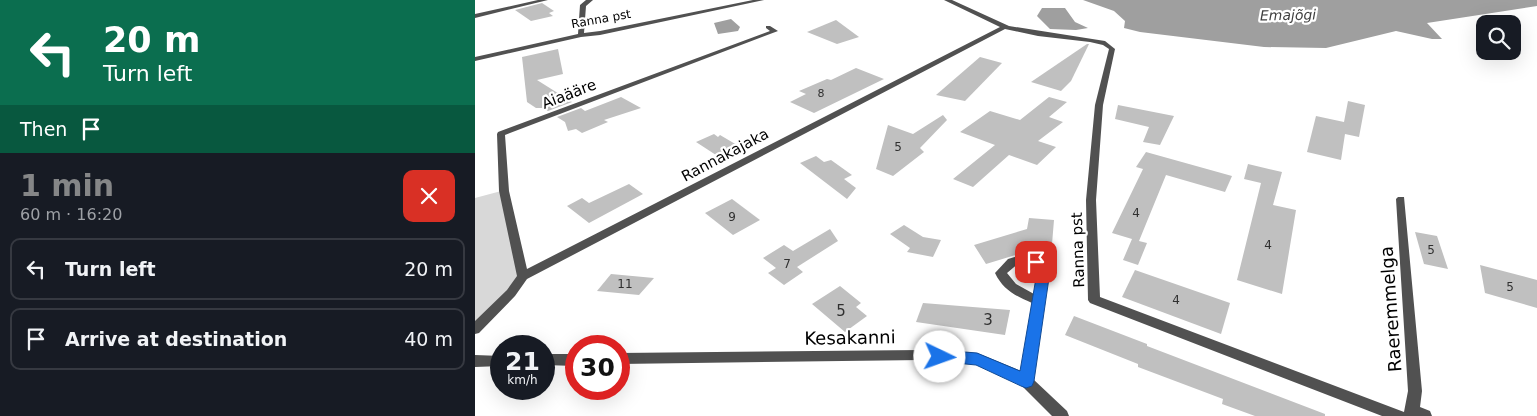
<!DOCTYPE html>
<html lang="en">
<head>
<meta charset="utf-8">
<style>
  :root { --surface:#171b24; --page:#242831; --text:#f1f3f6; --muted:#9ea1a6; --line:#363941; --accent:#858687 }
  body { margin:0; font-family:"DejaVu Sans",sans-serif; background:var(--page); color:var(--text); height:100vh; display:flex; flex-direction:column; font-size:19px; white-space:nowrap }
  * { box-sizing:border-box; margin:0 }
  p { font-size:16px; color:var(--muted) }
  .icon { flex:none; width:28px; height:28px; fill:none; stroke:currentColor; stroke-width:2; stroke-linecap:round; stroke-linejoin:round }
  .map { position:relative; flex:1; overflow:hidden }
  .drawer { display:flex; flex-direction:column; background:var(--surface); width:475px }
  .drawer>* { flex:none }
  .top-card { background:#0b6e4f; color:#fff; overflow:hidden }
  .buttons { position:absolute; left:1001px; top:15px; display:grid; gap:10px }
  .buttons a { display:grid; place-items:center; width:45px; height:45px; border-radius:10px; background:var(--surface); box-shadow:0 5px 20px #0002; font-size:25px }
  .speed { position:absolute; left:15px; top:335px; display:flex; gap:10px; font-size:25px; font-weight:700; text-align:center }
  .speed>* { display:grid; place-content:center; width:65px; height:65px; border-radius:50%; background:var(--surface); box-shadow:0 5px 20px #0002; line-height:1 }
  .speed small { font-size:12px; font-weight:400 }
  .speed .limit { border:8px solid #d22; background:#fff; color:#111 }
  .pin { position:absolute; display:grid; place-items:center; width:42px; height:42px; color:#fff; margin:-21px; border-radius:10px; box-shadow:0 2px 8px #0006 }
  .me { position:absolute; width:55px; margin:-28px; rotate:93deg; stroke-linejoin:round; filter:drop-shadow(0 0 4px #0008) }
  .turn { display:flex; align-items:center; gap:18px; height:105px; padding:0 20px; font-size:22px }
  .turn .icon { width:65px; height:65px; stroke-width:2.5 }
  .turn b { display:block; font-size:35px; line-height:42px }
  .then { display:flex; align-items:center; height:48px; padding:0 20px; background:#0003; gap:10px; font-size:19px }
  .round { display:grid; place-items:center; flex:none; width:52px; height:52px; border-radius:10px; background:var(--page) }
  .overview { display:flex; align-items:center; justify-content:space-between; height:85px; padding:0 20px }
  h1 { font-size:30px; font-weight:700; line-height:38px; color:var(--accent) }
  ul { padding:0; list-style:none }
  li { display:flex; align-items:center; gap:15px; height:62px; margin:0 10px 8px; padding:0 10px; border:2px solid var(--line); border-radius:10px }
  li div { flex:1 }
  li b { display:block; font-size:19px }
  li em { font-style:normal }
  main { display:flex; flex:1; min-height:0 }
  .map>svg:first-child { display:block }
  .green { fill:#d8d8d8 }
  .water { fill:#9f9f9f }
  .building { fill:#c0c0c0 }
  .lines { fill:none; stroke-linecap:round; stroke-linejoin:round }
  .street { fill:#515151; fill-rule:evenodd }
  .route { fill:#1a73e8; stroke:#114b97 }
  .labels { text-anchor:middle; stroke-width:4.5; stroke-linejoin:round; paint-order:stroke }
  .far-number-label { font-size:11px; fill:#303030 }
  .far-street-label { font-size:12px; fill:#000; stroke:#fff }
  .number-label { font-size:12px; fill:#303030 }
  .far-water-label { font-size:14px; font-style:italic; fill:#404040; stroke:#fff }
  .street-label { font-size:15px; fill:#000; stroke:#fff }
  .near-number-label { font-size:15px; fill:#303030 }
  .near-street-label { font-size:18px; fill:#000; stroke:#fff }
</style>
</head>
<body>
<main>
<section class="drawer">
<div class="top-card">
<div class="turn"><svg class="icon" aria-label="left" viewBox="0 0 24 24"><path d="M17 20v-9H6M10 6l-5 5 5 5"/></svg><div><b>20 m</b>Turn left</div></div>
<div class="then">Then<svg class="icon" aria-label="arrive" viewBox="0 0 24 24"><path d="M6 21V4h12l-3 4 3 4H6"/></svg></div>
</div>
<div class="overview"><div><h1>1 min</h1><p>60 m · 16:20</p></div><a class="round" style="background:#d93025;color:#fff"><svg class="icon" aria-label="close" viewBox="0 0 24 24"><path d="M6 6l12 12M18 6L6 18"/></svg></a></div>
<ul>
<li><svg class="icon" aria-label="left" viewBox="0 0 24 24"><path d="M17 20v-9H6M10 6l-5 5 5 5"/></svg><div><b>Turn left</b></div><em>20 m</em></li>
<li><svg class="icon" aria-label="arrive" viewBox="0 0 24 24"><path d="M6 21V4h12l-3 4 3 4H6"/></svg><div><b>Arrive at destination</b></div><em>40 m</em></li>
</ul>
</section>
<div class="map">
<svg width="1062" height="416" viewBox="0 0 1062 416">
  <rect width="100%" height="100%" fill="#fff"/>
  <!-- green -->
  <polygon class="green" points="30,190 47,280 0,329 0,198"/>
  <!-- water -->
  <g class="water">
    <polygon points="608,0 1062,0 1062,6 952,23 967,39 957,39 921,31 851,48 789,47 665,32 649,28 650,21 639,11"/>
    <polygon points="567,8 590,8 600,22 613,28 601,30 575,29 562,16"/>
    <polygon points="256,19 265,27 263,31 243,34 239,23"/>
  </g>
  <!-- building -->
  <g class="building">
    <polygon points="67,3 79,11 74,13 78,16 56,21 40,10"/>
    <polygon points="361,20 384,37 362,44 332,32"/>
    <polygon points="612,44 614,44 596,81 586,91 556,82"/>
    <polygon points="83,49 88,74 62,80 97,102 73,111 68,108 61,108 52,102 47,57"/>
    <polygon points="505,57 527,63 490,101 461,95"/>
    <polygon points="381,68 409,79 339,113 315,102 331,94 324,91 352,79 356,80"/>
    <polygon points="146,97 166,108 129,120 133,122 107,133 101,129 93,131 90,122 82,117 106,108 110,111"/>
    <polygon points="574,97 592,102 574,117 588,122 563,141 581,147 562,165 534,155 498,187 478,179 520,145 485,132 515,111 545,120"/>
    <polygon points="873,101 890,105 884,137 870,134 866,160 832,152 841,116 869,122"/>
    <polygon points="643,105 699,116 685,145 668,142 674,127 640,119"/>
    <polygon points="468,115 472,120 445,148 449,152 418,176 401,169 413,125 438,134"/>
    <polygon points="239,134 243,137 245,135 262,145 241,155 221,142"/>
    <polygon points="671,152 757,176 750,192 691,175 664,241 672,243 663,265 648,260 657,239 637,233 668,169 661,167"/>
    <polygon points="341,156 349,162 356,160 377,175 369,179 381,188 372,199 325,163"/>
    <polygon points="773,164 807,172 798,205 821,210 807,294 762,280 786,183 769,179"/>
    <polygon points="154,184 168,194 114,223 92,206 107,198 114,203"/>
    <polygon points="257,199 285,220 258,235 230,213"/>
    <polygon points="554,218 579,220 577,244 511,264 499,245 552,229"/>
    <polygon points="429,225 448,237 466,240 458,257 432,252 435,248 415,234"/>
    <polygon points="355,229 363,241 322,267 328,272 309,285 293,273 301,268 288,258 309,245 318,251"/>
    <polygon points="940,232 962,236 973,269 949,264"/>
    <polygon points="1005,265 1062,280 1062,308 1010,293"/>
    <polygon points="660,270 755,303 746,334 647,297"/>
    <polygon points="136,274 179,278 164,295 122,291"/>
    <polygon points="365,286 386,303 381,307 392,316 370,332 337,304"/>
    <polygon points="448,303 535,310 530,335 441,322"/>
    <polygon points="599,316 672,344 672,346 850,414 850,416 780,416 747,404 748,399 663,367 663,364 590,335"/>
  </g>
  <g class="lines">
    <!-- street -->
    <g class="street">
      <polygon points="63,0 73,0 0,18 0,14"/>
      <polygon points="111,0 118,0 111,6 109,33 125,31 278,0 289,0 125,35 106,37 0,61 0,57 103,34 105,5"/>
      <polygon points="469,0 477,0 534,26 630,41 640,49 628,105 621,200 625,297 929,412 933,391 921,199 923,197 929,197 947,391 945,407 955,411 957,416 907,416 615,303 613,300 611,200 620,105 634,49 628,45 615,42 563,36 530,29 52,279 40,296 4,333 0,334 0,321 32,290 42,276 24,191 22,134 23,132 295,31 291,28 291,26 295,26 303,31 30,135 34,191 52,269 525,27"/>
      <path d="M550,254C564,257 569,264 573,278L558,379L592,411L594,416H577L544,383L501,364L447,360L144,364V353L447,350L502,353L546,371L557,303C541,296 528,290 520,273L533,259ZM545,262H552C563,271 561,282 559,294L541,284L532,273Z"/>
      <polygon points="101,354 101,366 69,365 69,354"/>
      <polygon points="0,355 26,356 26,366 0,367"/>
    </g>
  </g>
  <!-- route -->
  <path class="route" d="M561,257C570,260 572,269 574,278L559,381L557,386L551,388L546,386L501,365L460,361L458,357L460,352L465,350L502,353L545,371L561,278L559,269L555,262L557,258Z"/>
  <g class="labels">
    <!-- far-number labels -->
    <g class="far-number-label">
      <text x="346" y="97">8</text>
    </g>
    <!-- far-street labels -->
    <g class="far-street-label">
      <text transform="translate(126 19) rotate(-10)" y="4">Ranna pst</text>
    </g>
    <!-- number labels -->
    <g class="number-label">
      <text x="423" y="151">5</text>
      <text x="661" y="217">4</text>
      <text x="257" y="221">9</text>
      <text x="793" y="249">4</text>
      <text x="956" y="254">5</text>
      <text x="312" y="268">7</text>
      <text x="150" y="288">11</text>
      <text x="1035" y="291">5</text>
      <text x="701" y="304">4</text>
    </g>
    <!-- far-water labels -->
    <g class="far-water-label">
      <text transform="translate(813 15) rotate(-1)" y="5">Emajõgi</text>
    </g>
    <!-- street labels -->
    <g class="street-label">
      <text transform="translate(94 94) rotate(-21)" y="5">Aiaääre</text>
      <text transform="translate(250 155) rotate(-28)" y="5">Rannakajaka</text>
      <text transform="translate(603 250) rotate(-92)" y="5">Ranna pst</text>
    </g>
    <!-- near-number labels -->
    <g class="near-number-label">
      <text x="366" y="316">5</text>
      <text x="513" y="325">3</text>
    </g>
    <!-- near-street labels -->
    <g class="near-street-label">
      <text transform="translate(916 309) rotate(-94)" y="6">Raeremmelga</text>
      <text transform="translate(375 338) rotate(-1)" y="6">Kesakanni</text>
    </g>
  </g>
</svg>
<div class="buttons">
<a><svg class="icon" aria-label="search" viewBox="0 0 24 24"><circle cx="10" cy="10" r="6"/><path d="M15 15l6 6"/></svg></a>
</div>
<div class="speed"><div>21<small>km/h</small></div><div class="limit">30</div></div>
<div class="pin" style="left:561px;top:262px;background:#d93025"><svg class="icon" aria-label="arrive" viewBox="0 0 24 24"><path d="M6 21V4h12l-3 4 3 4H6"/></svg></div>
<svg class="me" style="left:465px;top:357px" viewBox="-20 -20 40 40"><circle r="19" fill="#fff"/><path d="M0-13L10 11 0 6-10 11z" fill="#1a73e8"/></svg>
</div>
</main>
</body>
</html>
